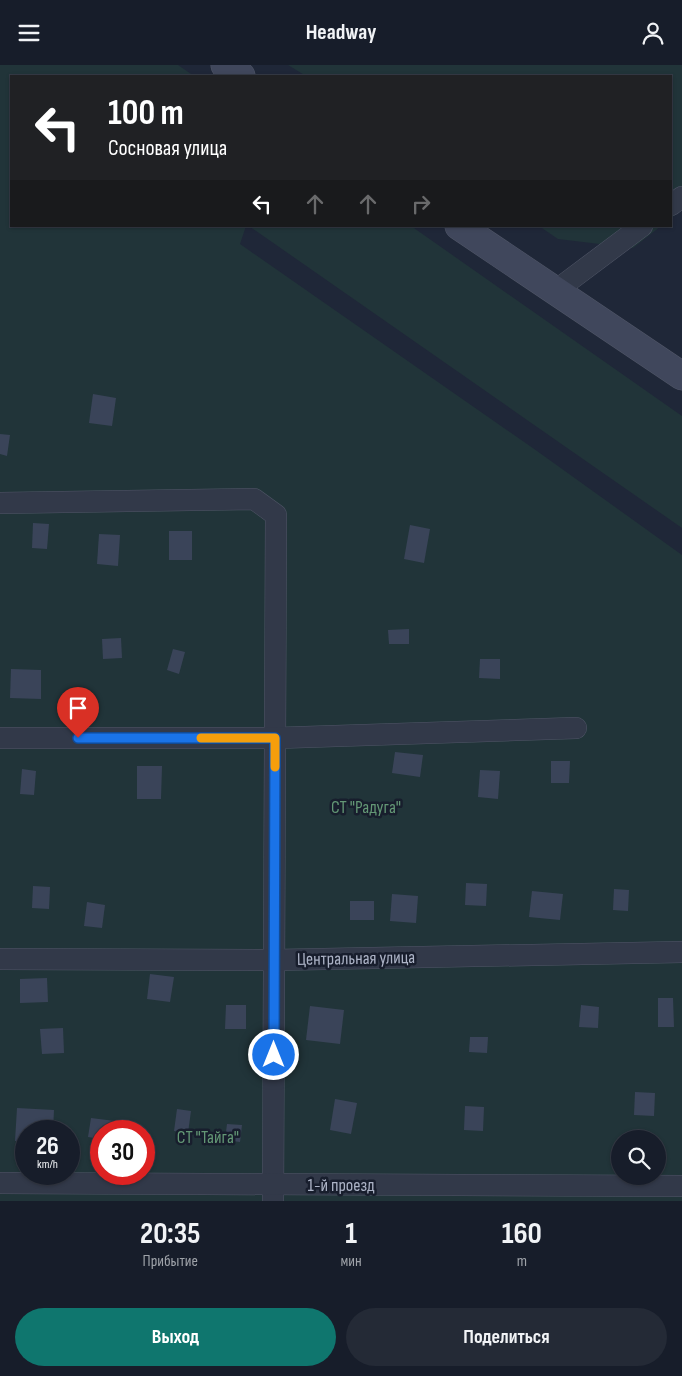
<!DOCTYPE html>
<html lang="ru">
<head>
<meta charset="utf-8">
<style>
  :root { --surface:#171d2a; --page:#242a36; --text:#f1f3f6; --muted:#9ea2a8; --line:#363b47; --accent:#0f766e }
  body { margin:0; font-family:"Sofia Sans Condensed",sans-serif; background:var(--page); color:var(--text); height:100vh; display:flex; flex-direction:column; font-size:19px; white-space:nowrap }
  * { box-sizing:border-box; margin:0 }
  p { font-size:16px; color:var(--muted) }
  .icon { flex:none; width:28px; height:28px; fill:none; stroke:currentColor; stroke-width:2; stroke-linecap:round; stroke-linejoin:round }
  .map { position:relative; height:1136px; overflow:hidden }
  .sheet { display:flex; flex-direction:column; background:var(--surface); flex:1 }
  .sheet>* { flex:none }
  .top-card { position:absolute; left:10px; top:10px; width:662px; height:152px; border-radius:0px; box-shadow:0 1px 4px #0004,0 0 0 1px var(--line); background:#202124; color:#fff; overflow:hidden }
  .controls { position:absolute; left:611px; top:1065px; display:grid; gap:10px }
  .controls a { display:grid; place-items:center; width:55px; height:55px; border-radius:50%; background:var(--surface); box-shadow:0 1px 4px #0004,0 0 0 1px var(--line); font-size:25px }
  .speed { position:absolute; left:15px; top:1055px; display:flex; gap:10px; font-size:25px; font-weight:700; text-align:center }
  .speed>* { display:grid; place-content:center; width:65px; height:65px; border-radius:50%; background:var(--surface); box-shadow:0 1px 4px #0004,0 0 0 1px var(--line); line-height:1 }
  .speed small { font-size:12px; font-weight:400 }
  .speed .limit { border:8px solid #d22; background:#fff; color:#111 }
  .pin { position:absolute; display:grid; place-items:center; width:42px; height:42px; color:#fff; margin:-51px -21px; border-radius:50% 50% 50% 0; rotate:-45deg; box-shadow:0 0 5px #0007 }
  .pin .icon { rotate:45deg }
  .me { position:absolute; width:55px; margin:-28px; rotate:0deg; stroke-linejoin:round; filter:drop-shadow(0 0 4px #0008) }
  .turn { display:flex; align-items:center; gap:18px; height:105px; padding:0 15px; font-size:22px }
  .turn .icon { width:65px; height:65px; stroke-width:2.5 }
  .turn b { display:block; font-size:35px; line-height:42px }
  .lanes { display:flex; align-items:center; height:48px; padding:0 15px; background:#0003; justify-content:center; gap:25px; direction:ltr }
  .lanes .off { opacity:.35 }
  .eta { display:flex; justify-content:space-evenly; align-items:center; height:85px; text-align:center }
  .eta b { font-size:30px; font-weight:700; line-height:35px }
  .action { display:flex; gap:10px; margin-top:auto; padding:10px 15px }
  .action a { flex:1; height:58px; border-radius:30px; background:var(--accent); color:#fff; font-size:20px; font-weight:700; line-height:58px; text-align:center }
  .action a+a { background:var(--page); color:var(--text) }
  header { display:flex; justify-content:space-between; align-items:center; height:65px; padding:0 15px; background:var(--surface); font-size:22px; font-weight:700 }
  .map>svg:first-child { display:block }
  .green { fill:#213439; fill-rule:evenodd }
  .building { fill:#3a4459 }
  .lines { fill:none; stroke-linecap:round; stroke-linejoin:round }
  .street-casing { stroke:#505667; stroke-width:22 }
  .secondary-casing { stroke:#505667; stroke-width:29 }
  .street { stroke:#323949; stroke-width:21 }
  .secondary { stroke:#40475c; stroke-width:28 }
  .route-casing { stroke:#114b97; stroke-width:12 }
  .route { stroke:#1a73e8; stroke-width:9 }
  .slow { stroke:#f59e0b; stroke-width:9 }
  .labels { text-anchor:middle; stroke-width:5; stroke-linejoin:round; paint-order:stroke }
  .park-label { font-size:18px; fill:#639775; stroke:#181e2d }
  .street-label { font-size:18px; fill:#acb3c6; stroke:#181e2d }
</style>
</head>
<body>
<header><svg class="icon" aria-label="menu" viewBox="0 0 24 24"><path d="M4 6h16M4 12h16M4 18h16"/></svg>Headway<svg class="icon" aria-label="person" viewBox="0 0 24 24"><circle cx="12" cy="8" r="4"/><path d="M4 21q1-7 8-7t8 7"/></svg></header>
<div class="map">
<svg width="682" height="1136" viewBox="0 0 682 1136">
  <rect width="100%" height="100%" fill="#1f2738"/>
  <!-- green -->
  <g class="green">
    <path d="M0,0H178L194,11H11V161H246L240,179L537,386L682,490V1136H0ZM26,1066H69V1109H26ZM101,1066H144V1109H101ZM620,1074H658V1111H620Z"/>
    <polygon points="288,0 682,0 682,145 671,153 671,11 306,11"/>
    <polygon points="249,161 411,161 682,351 682,463"/>
    <polygon points="539,161 661,161 633,183 558,174"/>
  </g>
  <!-- building -->
  <g class="building">
    <polygon points="93,329 116,333 112,361 89,358"/>
    <polygon points="0,369 10,370 7,391 0,389"/>
    <polygon points="33,458 49,459 47,484 32,483"/>
    <polygon points="410,460 430,464 424,498 404,494"/>
    <rect x="169" y="466" width="23" height="29"/>
    <polygon points="99,469 120,470 118,501 97,499"/>
    <polygon points="409,564 409,579 389,579 388,565"/>
    <polygon points="121,573 122,593 103,594 102,574"/>
    <polygon points="173,584 185,587 179,609 167,605"/>
    <polygon points="480,594 500,594 500,614 479,613"/>
    <polygon points="11,604 41,605 41,634 10,633"/>
    <polygon points="395,687 423,690 420,712 392,708"/>
    <polygon points="551,696 570,696 569,718 551,718"/>
    <polygon points="137,701 162,701 161,734 137,734"/>
    <polygon points="22,704 36,706 34,730 20,729"/>
    <polygon points="480,705 500,706 498,734 478,732"/>
    <polygon points="466,818 487,819 486,841 465,840"/>
    <polygon points="33,821 50,822 49,844 32,843"/>
    <polygon points="614,824 629,825 628,846 613,845"/>
    <polygon points="532,826 563,829 560,855 529,852"/>
    <polygon points="392,829 418,831 416,858 390,856"/>
    <rect x="350" y="836" width="24" height="19"/>
    <polygon points="87,837 105,840 102,863 84,861"/>
    <polygon points="150,909 174,912 170,937 147,934"/>
    <polygon points="47,913 48,937 20,938 20,914"/>
    <polygon points="658,933 673,933 674,962 658,962"/>
    <polygon points="226,940 246,940 246,964 225,964"/>
    <polygon points="581,940 599,942 598,963 579,962"/>
    <polygon points="310,941 344,945 340,979 306,975"/>
    <polygon points="63,963 64,988 42,989 40,964"/>
    <polygon points="470,972 488,972 487,988 469,987"/>
    <polygon points="635,1027 655,1028 654,1051 634,1050"/>
    <polygon points="335,1034 357,1038 351,1069 330,1065"/>
    <polygon points="465,1041 484,1042 483,1066 464,1065"/>
    <polygon points="17,1043 54,1045 53,1066 26,1066 26,1077 15,1076"/>
    <polygon points="177,1044 191,1046 188,1068 174,1066"/>
    <polygon points="91,1053 123,1057 121,1066 101,1066 101,1074 88,1072"/>
    <polygon points="227,1059 242,1060 240,1077 225,1075"/>
  </g>
  <g class="lines">
    <defs>
      <g id="street">
        <polyline points="671,140 682,132"/>
        <polyline points="554,227 642,161"/>
        <polyline points="0,438 254,434 276,450 273,1136"/>
        <polyline points="0,673 275,673 576,663"/>
        <polyline points="0,894 274,895 682,887"/>
        <polyline points="0,1118 682,1121"/>
      </g>
      <g id="secondary">
        <polyline points="225,0 241,11"/>
        <polyline points="459,161 682,311"/>
      </g>
    </defs>
    <!-- street casing -->
    <use href="#street" class="street-casing"/>
    <!-- secondary casing -->
    <use href="#secondary" class="secondary-casing"/>
    <!-- street -->
    <use href="#street" class="street"/>
    <!-- secondary -->
    <use href="#secondary" class="secondary"/>
  </g>
  <g class="lines">
    <defs>
      <polyline id="route" points="78,673 275,673 274,990"/>
    </defs>
    <!-- route casing -->
    <use href="#route" class="route-casing"/>
    <!-- route -->
    <use href="#route" class="route"/>
    <!-- slow -->
    <polyline class="slow" points="201,673 275,673 275,702"/>
  </g>
  <g class="labels">
    <!-- park labels -->
    <g class="park-label">
      <text x="366" y="748">СТ "Радуга"</text>
      <text x="208" y="1078">СТ "Тайга"</text>
    </g>
    <!-- street labels -->
    <g class="street-label">
      <text transform="translate(356 893) rotate(-1)" y="6">Центральная улица</text>
      <text x="341" y="1126">1-й проезд</text>
    </g>
  </g>
</svg>
<div class="controls">
<a><svg class="icon" aria-label="search" viewBox="0 0 24 24"><circle cx="10" cy="10" r="6"/><path d="M15 15l6 6"/></svg></a>
</div>
<div class="speed"><div>26<small>km/h</small></div><div class="limit">30</div></div>
<div class="pin" style="left:78px;top:673px;background:#d93025"><svg class="icon" aria-label="arrive" viewBox="0 0 24 24"><path d="M6 21V4h12l-3 4 3 4H6"/></svg></div>
<svg class="me" style="left:274px;top:990px" viewBox="-20 -20 40 40"><circle r="17" fill="#1a73e8" stroke="#fff" stroke-width="3"/><path d="M0-11L8 9 0 5-8 9z" fill="#fff"/></svg>
<div class="top-card">
<div class="turn"><svg class="icon" aria-label="left" viewBox="0 0 24 24"><path d="M17 20v-9H6M10 6l-5 5 5 5"/></svg><div><b>100 m</b>Сосновая улица</div></div>
<div class="lanes"><svg class="icon" aria-label="left" viewBox="0 0 24 24"><path d="M17 20v-9H6M10 6l-5 5 5 5"/></svg><svg class="icon off" aria-label="ahead" viewBox="0 0 24 24"><path d="M12 20V5M6 11l6-6 6 6"/></svg><svg class="icon off" aria-label="ahead" viewBox="0 0 24 24"><path d="M12 20V5M6 11l6-6 6 6"/></svg><svg class="icon off" aria-label="right" viewBox="0 0 24 24"><path d="M7 20v-9h11M14 6l5 5-5 5"/></svg></div>
</div>
</div>
<section class="sheet">
<div class="eta">
<div><b>20:35</b><p>Прибытие</p></div>
<div><b>1</b><p>мин</p></div>
<div><b>160</b><p>m</p></div>
</div>
<div class="action"><a>Выход</a><a>Поделиться</a></div>
</section>
</body>
</html>
